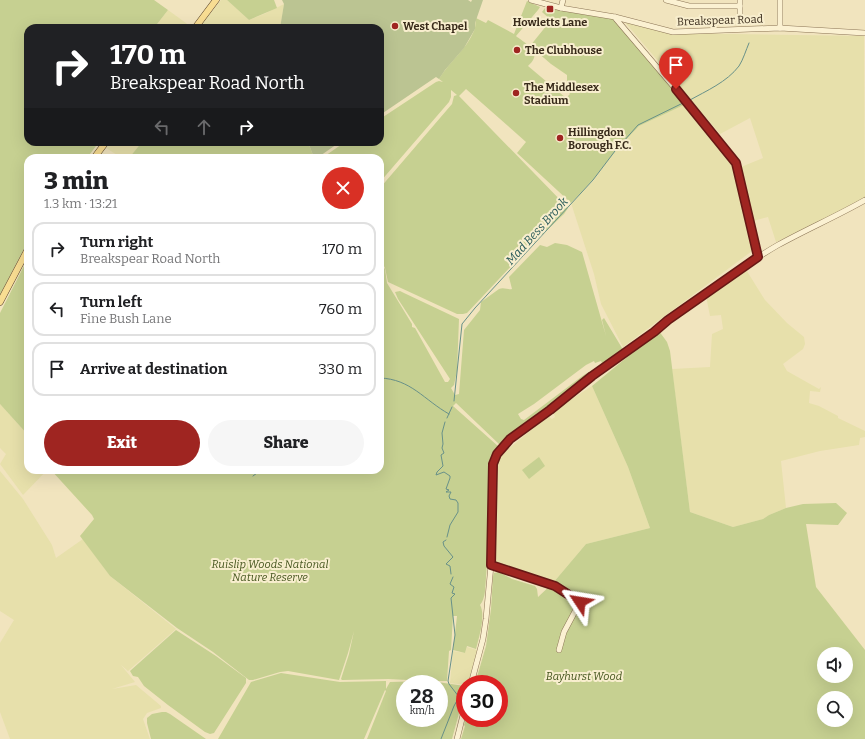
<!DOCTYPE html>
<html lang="en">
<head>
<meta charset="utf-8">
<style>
  :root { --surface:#fff; --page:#f6f6f6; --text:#202124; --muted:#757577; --line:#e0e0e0; --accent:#9f2521 }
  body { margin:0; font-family:Bitter,serif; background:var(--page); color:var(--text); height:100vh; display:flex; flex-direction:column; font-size:15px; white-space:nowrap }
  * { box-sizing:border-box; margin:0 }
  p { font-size:13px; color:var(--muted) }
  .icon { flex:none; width:22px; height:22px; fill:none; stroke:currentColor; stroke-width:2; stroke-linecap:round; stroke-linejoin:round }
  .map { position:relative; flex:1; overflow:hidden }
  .sheet { position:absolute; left:24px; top:154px; width:360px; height:320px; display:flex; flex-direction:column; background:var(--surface); border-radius:12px; box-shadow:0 4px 16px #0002 }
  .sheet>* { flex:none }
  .top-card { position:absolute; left:24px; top:24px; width:360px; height:122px; border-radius:12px; box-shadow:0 4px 16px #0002; background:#202124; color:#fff; overflow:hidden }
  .tools { position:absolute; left:817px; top:647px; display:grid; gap:8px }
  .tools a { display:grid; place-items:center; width:36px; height:36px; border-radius:50%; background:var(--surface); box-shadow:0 4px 16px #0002; font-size:20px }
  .speed { position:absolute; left:396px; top:675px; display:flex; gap:8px; font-size:20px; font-weight:700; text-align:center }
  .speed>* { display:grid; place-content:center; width:52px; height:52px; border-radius:50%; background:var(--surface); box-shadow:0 4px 16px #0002; line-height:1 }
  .speed small { font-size:10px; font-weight:400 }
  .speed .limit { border:6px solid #d22; background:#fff; color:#111 }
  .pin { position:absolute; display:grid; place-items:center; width:34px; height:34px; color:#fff; margin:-41px -17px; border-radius:50% 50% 50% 0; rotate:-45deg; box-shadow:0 0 4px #0007 }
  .pin .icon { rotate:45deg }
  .me { position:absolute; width:44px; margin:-22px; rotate:303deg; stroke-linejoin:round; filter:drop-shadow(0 0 3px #0008) }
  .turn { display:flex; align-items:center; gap:14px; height:84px; padding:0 20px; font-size:18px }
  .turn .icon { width:52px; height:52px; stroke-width:2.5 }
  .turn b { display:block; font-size:28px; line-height:34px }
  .lanes { display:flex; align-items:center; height:38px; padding:0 20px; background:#0003; justify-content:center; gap:20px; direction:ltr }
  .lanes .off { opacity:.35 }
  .round { display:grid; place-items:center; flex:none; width:42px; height:42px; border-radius:21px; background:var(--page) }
  .summary { display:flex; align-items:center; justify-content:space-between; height:68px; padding:0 20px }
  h1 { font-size:24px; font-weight:800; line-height:30px }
  .button { display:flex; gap:8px; margin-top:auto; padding:8px 20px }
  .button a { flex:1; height:46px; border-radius:24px; background:var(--accent); color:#fff; font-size:16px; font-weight:800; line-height:46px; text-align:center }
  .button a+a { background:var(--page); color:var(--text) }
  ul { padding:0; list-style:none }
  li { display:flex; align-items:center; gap:12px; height:54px; margin:0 8px 6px; padding:0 12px; border:2px solid var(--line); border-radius:12px }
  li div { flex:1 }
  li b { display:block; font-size:15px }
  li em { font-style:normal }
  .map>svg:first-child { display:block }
  .farmland { fill:#e7e0ab }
  .green { fill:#c6d091; fill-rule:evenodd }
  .cemetery { fill:#bbc492 }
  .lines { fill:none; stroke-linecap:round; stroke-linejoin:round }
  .stream { stroke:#689189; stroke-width:1 }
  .minor-casing { stroke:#8b7455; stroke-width:6 }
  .major-casing { stroke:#58422a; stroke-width:7 }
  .minor { stroke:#fbf1d2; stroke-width:5 }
  .major { stroke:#f8dd92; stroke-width:6 }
  .route-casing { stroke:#671815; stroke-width:10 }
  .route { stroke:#9f2521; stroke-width:7 }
  .poi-dot { fill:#9f2521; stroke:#f8eece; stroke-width:1.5 }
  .labels { text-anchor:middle; stroke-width:4; stroke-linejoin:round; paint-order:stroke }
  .street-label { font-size:11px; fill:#392b1b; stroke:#f8eece }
  .poi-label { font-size:11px; font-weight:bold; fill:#392b1b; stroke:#f8eece; text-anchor:start }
  .park-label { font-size:11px; font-style:italic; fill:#475720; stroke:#f8eece }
  .water-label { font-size:12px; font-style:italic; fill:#295a59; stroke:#f8eece }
</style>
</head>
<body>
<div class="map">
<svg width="865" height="739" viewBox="0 0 865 739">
  <rect width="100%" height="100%" fill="#f1e4be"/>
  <!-- farmland -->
  <g class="farmland">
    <polygon points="221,0 227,0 249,20 264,14 284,4 280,28 199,28"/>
    <polygon points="168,10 190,26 189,28 154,28"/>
    <polygon points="624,21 671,33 864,36 865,198 848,208 776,242 768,217 753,221 741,167 763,158 750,118 720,134"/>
    <polygon points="686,104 730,158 735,168 752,251 623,347 601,304 594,274 571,203 594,180 615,151 639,126"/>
    <polygon points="111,142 142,142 129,158 122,158 106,148"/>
    <polygon points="745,268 765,300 787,323 804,337 805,344 803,349 783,364 787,371 819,389 821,387 820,392 810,391 809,403 819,406 838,416 838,418 865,431 865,437 860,438 859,445 820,451 781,461 786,508 769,515 763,519 733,527 690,512 672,369 710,367 712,334 723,329 721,315 710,316 706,296"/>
    <polygon points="592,386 628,467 650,528 586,544 553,583 493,563 497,466 501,455 548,416 552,419 555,417 553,411"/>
    <polygon points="0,404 28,435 28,470 47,470 23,495 0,464 6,454 0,448"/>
    <polygon points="0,471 23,499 52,545 56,558 83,539 110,576 176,629 128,671 121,665 135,682 112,689 136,685 161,706 161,708 147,713 143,719 150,739 10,739 0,712 0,643 14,620 0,611"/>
    <polygon points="467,647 477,650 468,684 465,684 465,685 450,683 453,651 465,653"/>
  </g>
  <!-- green -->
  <g class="green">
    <polygon points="0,0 154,0 168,10 154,28 28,28 28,142 99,142 87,158 28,158 28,241 0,295"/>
    <polygon points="227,0 274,0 277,8 249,20"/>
    <path d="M527,1L540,7L538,10L516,36C522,41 537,49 534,58C533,61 530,64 528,66L566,98L570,94L567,90V75L551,64L530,46L551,20L542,12L545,8L612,18L686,104L639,126L616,150L593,180L571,203L517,153L526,142L466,89L459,96L568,208L564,214L531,245L467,313L463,314H457L388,282L385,268L380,259V188L452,104L454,96L457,95L451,90V97L449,102L380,182V158H322L345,142H380V119L436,82L439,81L443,82L439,79C449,62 466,50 474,31C476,27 475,22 476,18L486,23L488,20L514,34Z"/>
    <polygon points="142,142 308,142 314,158 129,158"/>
    <path d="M555,243L567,245L582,252L606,336L602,320L604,318L625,353L500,445L456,403L453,406L499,447C484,467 491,492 490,516C489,537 487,557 486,578C485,587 486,598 480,605C486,615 479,637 476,649L467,646L465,653L453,650L457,616H453L451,650L449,651L447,681H430L465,686V691L452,739H367L386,691L385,690L364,739H218L251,682L281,673L340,682L386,681V689L390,682L428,681L388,679L342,680L341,679L349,654L354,631L348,653L339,680L288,671L280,672L253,680H249L213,652L177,628L110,576L80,536L94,519L92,515L51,470H380V263L385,269L387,283L412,324V327L415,328L445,382H448L450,379L398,299L395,292L400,291L404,293L459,319L457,371L454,385L451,388L455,395L459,394L464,330L480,310L481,302L499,289C504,287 508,290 512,289L509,277L540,245L547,247ZM594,361L595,363L601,361L602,363C598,369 587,372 581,377L524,420L521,419L518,414L534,404L586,365ZM405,684H439V718H405Z"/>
    <polygon points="28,258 28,435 0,404 0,313"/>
    <path d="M659,331L667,342L670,351L690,512L733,527L763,519L769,515L786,508L803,504L836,503L847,513L838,525L806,524L816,587L865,650V739H461L465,726L464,725L466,718H499V684H475L486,646L491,609L493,576L494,573L499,572L512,579L535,586L537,589L538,597L553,583L586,544L650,528L628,467L592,386ZM824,654H846V676H824ZM824,698H846V720H824Z"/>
    <polygon points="539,457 545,466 529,479 522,470"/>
    <polygon points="176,630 216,656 246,678 246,683 214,733 210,734 205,732 168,705 144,686 138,677 133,676 130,671"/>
    <polygon points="162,712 166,712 170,714 206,739 151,739 147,723 147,718 152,714"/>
  </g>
  <!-- cemetery -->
  <g class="cemetery">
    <polygon points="282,0 468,0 471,2 472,0 483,0 475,23 475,29 464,48 445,70 439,79 436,77 380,115 380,28 280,28 284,4"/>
    <polygon points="308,142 340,142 317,158 314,158"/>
  </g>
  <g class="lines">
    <!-- stream -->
    <g class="stream">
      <path d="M690,100C706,91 727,82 739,66C743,60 746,50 749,43"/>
      <path d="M380,378C411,379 424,400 449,414"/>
      <polyline points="454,401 462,324 475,308 593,180 615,151 638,125 683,103"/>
      <polyline points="447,418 452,407"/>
      <polyline points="445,422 442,433 443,444 442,448 444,453 441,455 443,466 437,472 436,475 444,472 450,476 450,478 446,489 449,490 446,492 451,492 449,496 450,499 456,500 458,503 458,512 450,525 447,537"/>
      <polyline points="253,476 261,470"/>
      <polyline points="446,540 443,542 444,546 453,557 446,564 450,566 451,574"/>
      <polyline points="441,739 454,706 459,697 449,684 448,681 455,635 451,598 455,594 452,593 454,587 450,584 453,577"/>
    </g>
    <defs>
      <g id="minor">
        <polyline points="531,0 561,8 615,17 673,32 780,28 865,33"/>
        <polyline points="666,0 689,6 740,6 740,0"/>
        <polyline points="740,6 740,16"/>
        <polyline points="561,8 563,0"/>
        <polyline points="615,17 616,19 685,100 735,163 758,257"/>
        <polyline points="780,28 780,0"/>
        <polyline points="491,565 555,586 580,602 564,632 559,650"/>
        <path d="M471,684L483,639L486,619L491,565L492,476L494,458L510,439L550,410L593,376L654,332L667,320C704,294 740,267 778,245C807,229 837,216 865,200"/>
        <polyline points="457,739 465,707"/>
      </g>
      <g id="major">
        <polyline points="195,28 216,0"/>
        <polyline points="94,158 106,142"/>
        <polyline points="0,302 28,249"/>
      </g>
    </defs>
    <!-- minor casing -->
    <use href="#minor" class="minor-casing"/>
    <!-- major casing -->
    <use href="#major" class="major-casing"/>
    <!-- minor -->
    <use href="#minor" class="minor"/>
    <!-- major -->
    <use href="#major" class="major"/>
  </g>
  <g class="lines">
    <defs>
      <polyline id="route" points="580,602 555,586 491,565 493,464 497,454 510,439 550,410 592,376 654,332 668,320 758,257 736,163 676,89"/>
    </defs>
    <!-- route casing -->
    <use href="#route" class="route-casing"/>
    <!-- route -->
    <use href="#route" class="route"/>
  </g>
  <!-- markers -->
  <g class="poi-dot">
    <rect x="546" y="5" width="8" height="8" rx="2"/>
    <circle cx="395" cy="26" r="4"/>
    <circle cx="517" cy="50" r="4"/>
    <circle cx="516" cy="93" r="4"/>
    <circle cx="560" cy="138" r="4"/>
  </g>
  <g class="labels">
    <!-- street labels -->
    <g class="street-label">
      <text transform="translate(720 20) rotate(-2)" y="4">Breakspear Road</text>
    </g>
    <!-- poi labels -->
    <g class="poi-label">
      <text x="550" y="26" text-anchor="middle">Howletts Lane</text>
      <text x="403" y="30">West Chapel</text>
      <text x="525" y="54">The Clubhouse</text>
      <text x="524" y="91">The Middlesex<tspan x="524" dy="13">Stadium</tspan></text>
      <text x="568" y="136">Hillingdon<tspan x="568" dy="13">Borough F.C.</tspan></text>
    </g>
    <!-- park labels -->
    <g class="park-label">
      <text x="270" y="568">Ruislip Woods National<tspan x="270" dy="13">Nature Reserve</tspan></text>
      <text x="584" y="680">Bayhurst Wood</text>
    </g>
    <!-- water labels -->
    <g class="water-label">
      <text transform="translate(537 231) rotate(-48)" y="4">Mad Bess Brook</text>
    </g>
  </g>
</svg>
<div class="tools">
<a><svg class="icon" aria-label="sound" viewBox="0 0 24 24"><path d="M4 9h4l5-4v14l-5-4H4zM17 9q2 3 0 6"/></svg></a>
<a><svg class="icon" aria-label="search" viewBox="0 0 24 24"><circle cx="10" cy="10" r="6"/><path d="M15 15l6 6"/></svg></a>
</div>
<div class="speed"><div>28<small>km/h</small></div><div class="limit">30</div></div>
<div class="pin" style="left:676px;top:89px;background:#d93025"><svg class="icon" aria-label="arrive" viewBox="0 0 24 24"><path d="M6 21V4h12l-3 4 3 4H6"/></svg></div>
<svg class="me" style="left:580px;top:602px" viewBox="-20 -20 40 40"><path d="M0-17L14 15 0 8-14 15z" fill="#9f2521" stroke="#fff" stroke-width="4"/></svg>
<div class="top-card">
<div class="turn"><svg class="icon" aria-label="right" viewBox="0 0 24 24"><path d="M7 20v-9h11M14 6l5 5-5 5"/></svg><div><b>170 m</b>Breakspear Road North</div></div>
<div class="lanes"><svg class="icon off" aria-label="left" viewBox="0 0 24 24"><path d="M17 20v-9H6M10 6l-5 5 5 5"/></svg><svg class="icon off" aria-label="ahead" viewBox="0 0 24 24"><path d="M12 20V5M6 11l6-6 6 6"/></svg><svg class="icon" aria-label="right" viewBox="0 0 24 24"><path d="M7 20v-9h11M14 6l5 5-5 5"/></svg></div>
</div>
<section class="sheet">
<div class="summary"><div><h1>3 min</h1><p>1.3 km · 13:21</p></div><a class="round" style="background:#d93025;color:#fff"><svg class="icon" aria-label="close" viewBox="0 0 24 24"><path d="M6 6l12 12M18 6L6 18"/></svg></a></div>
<ul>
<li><svg class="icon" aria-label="right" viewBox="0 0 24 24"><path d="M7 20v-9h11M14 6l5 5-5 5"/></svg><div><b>Turn right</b><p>Breakspear Road North</p></div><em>170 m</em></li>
<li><svg class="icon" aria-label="left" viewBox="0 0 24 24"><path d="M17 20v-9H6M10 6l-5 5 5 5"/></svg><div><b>Turn left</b><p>Fine Bush Lane</p></div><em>760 m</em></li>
<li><svg class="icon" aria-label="arrive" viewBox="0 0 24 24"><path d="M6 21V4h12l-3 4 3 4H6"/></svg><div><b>Arrive at destination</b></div><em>330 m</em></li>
</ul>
<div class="button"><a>Exit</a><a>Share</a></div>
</section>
</div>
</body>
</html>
